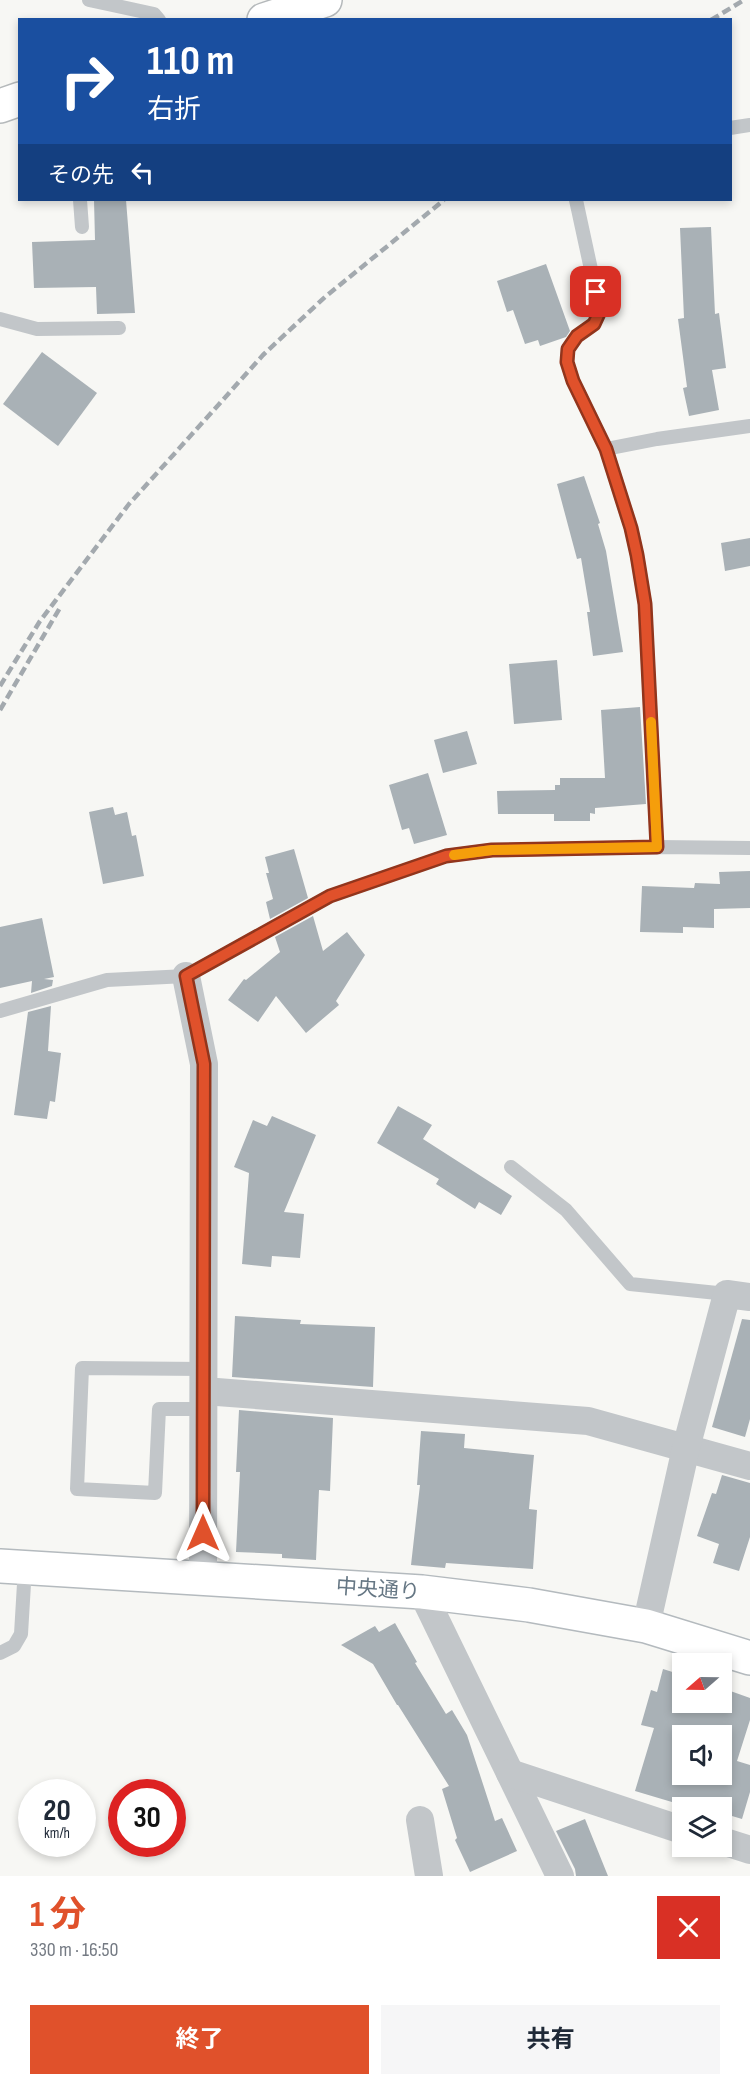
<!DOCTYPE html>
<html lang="ja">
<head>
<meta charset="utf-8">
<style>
  :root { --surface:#fff; --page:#f6f6f7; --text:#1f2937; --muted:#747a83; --accent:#e0512b }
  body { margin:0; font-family:"Sofia Sans Condensed","Noto Sans JP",sans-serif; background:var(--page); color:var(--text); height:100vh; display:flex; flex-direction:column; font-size:22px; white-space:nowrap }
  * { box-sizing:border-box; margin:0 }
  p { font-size:20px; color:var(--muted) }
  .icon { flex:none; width:33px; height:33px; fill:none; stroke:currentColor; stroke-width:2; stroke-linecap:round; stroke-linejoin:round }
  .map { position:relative; height:1876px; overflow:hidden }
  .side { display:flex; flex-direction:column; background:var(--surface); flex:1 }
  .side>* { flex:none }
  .guide { position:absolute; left:18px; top:18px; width:714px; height:183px; border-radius:0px; box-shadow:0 3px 9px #0003; background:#1a4fa0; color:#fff; overflow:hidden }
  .needle { width:39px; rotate:250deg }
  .controls { position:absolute; left:672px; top:1653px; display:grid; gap:12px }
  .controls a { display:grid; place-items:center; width:60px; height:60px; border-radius:0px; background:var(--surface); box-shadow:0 3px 9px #0003; font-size:30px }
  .speed { position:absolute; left:18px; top:1779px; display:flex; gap:12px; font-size:30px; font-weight:700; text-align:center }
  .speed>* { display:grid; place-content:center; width:78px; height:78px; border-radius:50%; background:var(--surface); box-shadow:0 3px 9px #0003; line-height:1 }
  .speed small { font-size:15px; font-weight:400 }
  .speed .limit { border:9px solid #d22; background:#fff; color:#111 }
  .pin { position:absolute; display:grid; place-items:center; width:51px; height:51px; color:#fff; margin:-26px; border-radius:12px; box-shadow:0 3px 9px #0006 }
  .me { position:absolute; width:66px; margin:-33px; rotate:0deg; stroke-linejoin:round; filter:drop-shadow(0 0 4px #0008) }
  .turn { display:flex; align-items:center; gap:21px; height:126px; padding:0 30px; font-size:27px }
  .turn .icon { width:78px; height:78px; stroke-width:2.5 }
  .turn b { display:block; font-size:42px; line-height:51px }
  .then { display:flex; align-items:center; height:57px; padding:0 30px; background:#0003; gap:12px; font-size:22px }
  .round { display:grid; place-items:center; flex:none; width:63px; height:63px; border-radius:0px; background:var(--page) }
  .headline { display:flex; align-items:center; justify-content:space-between; height:102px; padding:0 30px }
  h1 { font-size:36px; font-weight:700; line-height:45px; color:var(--accent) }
  .action { display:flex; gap:12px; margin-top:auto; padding:12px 30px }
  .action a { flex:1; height:69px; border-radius:0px; background:var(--accent); color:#fff; font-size:24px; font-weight:700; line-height:69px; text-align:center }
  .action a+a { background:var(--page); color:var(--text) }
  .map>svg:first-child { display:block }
  .building { fill:#a9b1b6; fill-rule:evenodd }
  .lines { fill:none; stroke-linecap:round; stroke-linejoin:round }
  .secondary-casing { stroke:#b4babe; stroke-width:36 }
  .highway-casing { stroke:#b5b9bb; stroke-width:36 }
  .lane { stroke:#c2c6c9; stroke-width:14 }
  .street { stroke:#c2c6c9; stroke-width:28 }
  .secondary { stroke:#fff; stroke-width:33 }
  .highway { stroke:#fff; stroke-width:33 }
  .rail { stroke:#a3a9ae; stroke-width:4.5; stroke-dasharray:9 4.5; stroke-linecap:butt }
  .route-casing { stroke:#92351c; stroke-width:15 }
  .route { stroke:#e0512b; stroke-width:10 }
  .slow { stroke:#f59e0b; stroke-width:10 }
  .labels { text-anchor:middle; stroke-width:6; stroke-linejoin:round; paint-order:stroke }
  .street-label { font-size:21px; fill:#667784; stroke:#fff }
</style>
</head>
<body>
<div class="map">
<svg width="750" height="1876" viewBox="0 0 750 1876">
  <rect width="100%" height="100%" fill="#f7f7f4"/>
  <!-- building -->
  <g class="building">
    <polygon points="94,200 126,200 135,313 97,314 96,287 34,288 32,242 95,240"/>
    <polygon points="711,227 715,314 719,313 726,368 712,370 719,410 689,416 683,388 687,387 678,319 684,318 680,228"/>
    <polygon points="546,264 570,331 566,337 540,346 538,340 525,344 513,310 507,312 497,281"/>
    <polygon points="42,352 97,393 58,446 3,404"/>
    <polygon points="584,476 600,523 598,524 606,551 623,652 593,656 587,612 590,612 581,558 577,559 557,484"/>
    <polygon points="750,538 750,566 725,571 721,543"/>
    <polygon points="557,660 562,720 514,724 509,664"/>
    <polygon points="640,707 646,804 595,808 595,814 590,813 590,821 554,821 554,814 498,814 497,791 555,790 555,785 560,785 560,778 605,778 601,710"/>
    <polygon points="467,731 477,764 443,773 434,740"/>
    <polygon points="428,773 447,835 414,844 409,828 402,830 389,785"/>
    <polygon points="113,807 115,815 127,812 132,836 136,835 144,876 103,884 89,812"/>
    <polygon points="294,849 308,898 270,919 266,902 273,899 266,873 269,873 265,857"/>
    <polygon points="750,871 750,908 714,909 714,928 683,927 683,933 640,932 642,886 694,888 695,883 720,884 719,872"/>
    <polygon points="313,916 323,951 347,932 365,955 336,1001 339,1005 306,1033 276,996 258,1022 228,1000 244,979 246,980 280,952 275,937"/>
    <polygon points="42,918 54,977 44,979 53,980 52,986 31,993 32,981 0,988 0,927"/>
    <polygon points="51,1006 48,1051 61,1053 55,1102 50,1101 47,1119 14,1115 28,1012"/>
    <polygon points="398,1106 432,1125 423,1139 512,1196 501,1215 479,1202 475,1209 436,1184 439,1179 377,1143"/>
    <polygon points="272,1116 316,1135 284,1212 304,1214 300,1258 272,1256 271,1267 242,1264 249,1173 234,1167 253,1120 267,1126"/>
    <polygon points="235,1316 301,1320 300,1324 375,1327 373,1387 232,1377"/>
    <polygon points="742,1319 750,1320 750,1419 745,1437 712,1427"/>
    <polygon points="239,1410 333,1418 330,1491 319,1490 316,1560 282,1558 282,1554 236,1552 240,1472 236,1472"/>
    <polygon points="421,1431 465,1434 464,1448 534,1455 529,1509 537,1510 533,1569 446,1563 445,1568 411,1565 420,1485 417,1485"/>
    <polygon points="722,1475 750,1483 750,1537 739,1571 713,1563 719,1544 697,1536 712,1493 716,1494"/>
    <polygon points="395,1623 417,1662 415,1663 446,1714 452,1710 467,1735 495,1821 502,1818 517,1851 470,1872 455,1840 457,1838 442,1789 449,1786 398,1705 397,1705 373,1664 341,1645 375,1626 379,1632"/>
    <path d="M663,1669L682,1675V1702H722V1688L750,1698V1720L737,1761L750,1765V1792L742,1819L722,1813V1808H692L635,1791L654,1728L641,1725L651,1690L657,1692ZM682,1736H722V1774H682Z"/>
    <polygon points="585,1819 608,1876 576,1876 575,1869 556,1831"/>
  </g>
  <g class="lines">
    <defs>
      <polyline id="secondary" points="0,1566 422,1592 529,1605 646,1626 750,1658"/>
      <g id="highway">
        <polyline points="264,20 325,0"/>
        <polyline points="0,106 20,99"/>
      </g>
    </defs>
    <!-- secondary casing -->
    <use href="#secondary" class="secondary-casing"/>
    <!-- highway casing -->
    <use href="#highway" class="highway-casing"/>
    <!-- lane -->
    <g class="lane">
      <polyline points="89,0 154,14 159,20"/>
      <polyline points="730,128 750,125"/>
      <polyline points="80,200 82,227"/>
      <polyline points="576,200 600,311 594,324 577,336 568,349 567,362 573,381 606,449 631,528 637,555 645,604 657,847"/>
      <polyline points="0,319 37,329 119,328"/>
      <polyline points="606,449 657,439 750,426"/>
      <polyline points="0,1011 107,980 186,976 330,896 446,856 492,850 657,847 750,848"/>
      <polyline points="511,1167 566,1210 630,1284 727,1294"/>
      <polyline points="203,1409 159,1409 155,1493 77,1489 82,1368 204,1369"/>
      <polyline points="0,1653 14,1646 21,1634 25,1567"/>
    </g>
    <!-- street -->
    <g class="street">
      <polyline points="186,976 204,1064 203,1578"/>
      <polyline points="204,1391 588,1421 750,1466"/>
      <polyline points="422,1592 560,1876"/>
      <polyline points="646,1626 686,1448 727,1294 750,1297"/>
      <polyline points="510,1773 682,1830"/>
      <polyline points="420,1820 429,1876"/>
      <polyline points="722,1841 750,1850"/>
    </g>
    <!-- secondary -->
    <use href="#secondary" class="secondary"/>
    <!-- highway -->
    <use href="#highway" class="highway"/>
    <!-- rail -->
    <g class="rail">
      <polyline points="711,20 744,0"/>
      <polyline points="0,686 40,621 129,504 212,412 263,355 325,297 444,200"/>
      <polyline points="0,710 61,606"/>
    </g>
  </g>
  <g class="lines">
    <defs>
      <polyline id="route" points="203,1533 204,1064 186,976 330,896 446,856 492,850 657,847 645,604 637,555 631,528 606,449 573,381 567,362 568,349 577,336 594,324 600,311 596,292"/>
    </defs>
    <!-- route casing -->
    <use href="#route" class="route-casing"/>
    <!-- route -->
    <use href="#route" class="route"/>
    <!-- slow -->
    <polyline class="slow" points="454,855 492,850 657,847 651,722"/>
  </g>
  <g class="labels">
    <!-- street labels -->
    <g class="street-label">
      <text transform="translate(378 1589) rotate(4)" y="7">中央通り</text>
    </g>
  </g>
</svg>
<div class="controls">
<a><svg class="needle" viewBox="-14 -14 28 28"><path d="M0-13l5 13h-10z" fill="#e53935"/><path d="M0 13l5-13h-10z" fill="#747a83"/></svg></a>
<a><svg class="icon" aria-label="sound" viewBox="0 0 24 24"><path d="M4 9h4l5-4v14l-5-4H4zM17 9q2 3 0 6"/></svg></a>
<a><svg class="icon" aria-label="layers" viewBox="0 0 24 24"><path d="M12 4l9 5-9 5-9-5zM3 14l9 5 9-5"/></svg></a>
</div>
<div class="speed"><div>20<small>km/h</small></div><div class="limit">30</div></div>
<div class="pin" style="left:596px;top:292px;background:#d93025"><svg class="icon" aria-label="arrive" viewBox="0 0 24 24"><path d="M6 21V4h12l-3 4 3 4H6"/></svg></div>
<svg class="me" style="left:203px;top:1533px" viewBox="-20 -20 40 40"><path d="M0-17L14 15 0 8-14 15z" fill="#e0512b" stroke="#fff" stroke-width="4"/></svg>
<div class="guide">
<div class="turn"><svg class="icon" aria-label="right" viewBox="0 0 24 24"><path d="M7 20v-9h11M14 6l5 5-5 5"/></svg><div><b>110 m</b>右折</div></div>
<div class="then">その先<svg class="icon" aria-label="left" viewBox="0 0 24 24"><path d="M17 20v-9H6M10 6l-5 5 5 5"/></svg></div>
</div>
</div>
<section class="side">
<div class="headline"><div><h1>1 分</h1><p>330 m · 16:50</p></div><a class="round" style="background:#d93025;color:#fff"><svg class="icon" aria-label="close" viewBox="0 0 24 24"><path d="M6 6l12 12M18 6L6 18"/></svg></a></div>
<div class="action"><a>終了</a><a>共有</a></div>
</section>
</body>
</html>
